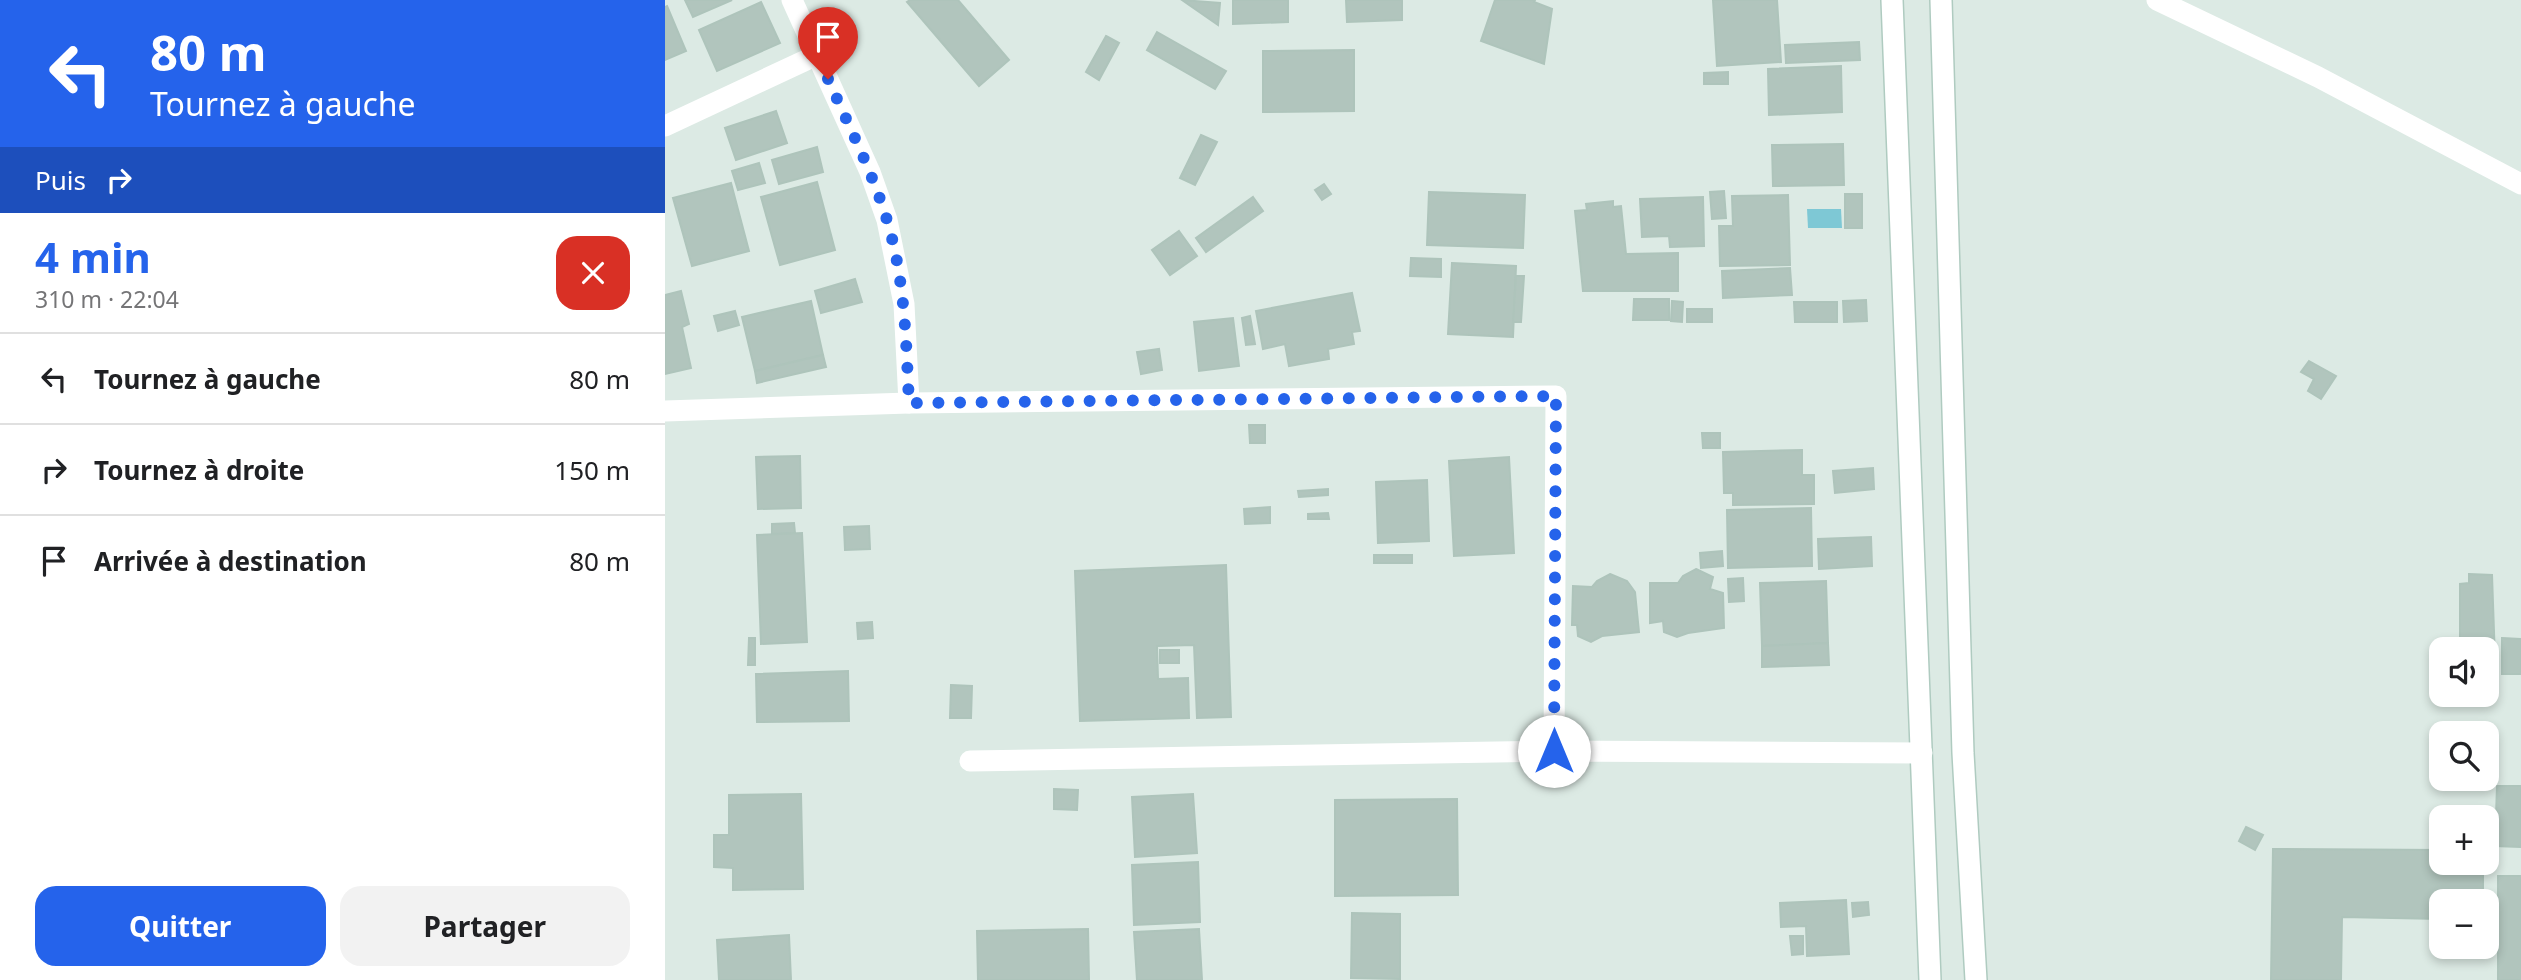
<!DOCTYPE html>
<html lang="fr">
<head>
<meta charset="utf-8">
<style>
  :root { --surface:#fff; --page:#f2f2f2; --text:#202124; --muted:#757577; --line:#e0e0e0; --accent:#2563eb }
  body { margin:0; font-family:"Noto Sans",sans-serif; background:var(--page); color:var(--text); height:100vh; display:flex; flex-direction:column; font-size:26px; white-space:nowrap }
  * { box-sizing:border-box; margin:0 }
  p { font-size:23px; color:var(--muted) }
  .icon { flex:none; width:38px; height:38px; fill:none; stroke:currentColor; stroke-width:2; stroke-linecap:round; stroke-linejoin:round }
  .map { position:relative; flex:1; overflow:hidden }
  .drawer { display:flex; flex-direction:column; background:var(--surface); width:665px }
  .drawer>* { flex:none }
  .banner { background:#2563eb; color:#fff; overflow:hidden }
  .controls { position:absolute; left:1764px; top:637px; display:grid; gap:14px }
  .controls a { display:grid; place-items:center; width:70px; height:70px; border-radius:14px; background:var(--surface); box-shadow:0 4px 10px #0003; font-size:35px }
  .pin { position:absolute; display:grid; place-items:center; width:60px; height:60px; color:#fff; margin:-72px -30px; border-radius:50% 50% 50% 0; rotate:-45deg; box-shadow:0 0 7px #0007 }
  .pin .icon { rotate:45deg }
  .me { position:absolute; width:77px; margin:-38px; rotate:0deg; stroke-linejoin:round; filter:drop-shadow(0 0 5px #0008) }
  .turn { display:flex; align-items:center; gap:24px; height:147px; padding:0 35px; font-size:32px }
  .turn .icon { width:91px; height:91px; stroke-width:2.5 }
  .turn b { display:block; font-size:49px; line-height:60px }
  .then { display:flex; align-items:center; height:66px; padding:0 35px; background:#0003; gap:14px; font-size:26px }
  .round { display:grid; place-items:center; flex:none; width:74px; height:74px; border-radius:21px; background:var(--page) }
  .overview { display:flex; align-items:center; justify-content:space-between; height:119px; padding:0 35px }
  h1 { font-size:42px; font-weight:700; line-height:52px; color:var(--accent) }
  .button { display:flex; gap:14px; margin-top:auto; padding:14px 35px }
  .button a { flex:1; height:80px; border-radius:21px; background:var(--accent); color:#fff; font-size:28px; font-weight:700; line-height:80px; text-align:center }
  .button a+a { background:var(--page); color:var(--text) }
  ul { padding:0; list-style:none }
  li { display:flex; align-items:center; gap:21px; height:91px; padding:0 35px; border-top:2px solid var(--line) }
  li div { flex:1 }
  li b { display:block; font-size:26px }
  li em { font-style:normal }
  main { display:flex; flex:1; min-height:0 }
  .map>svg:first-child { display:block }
  .water { fill:#7ec8d5 }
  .building { fill:#b1c5bd; stroke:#aec4bb; stroke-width:2 }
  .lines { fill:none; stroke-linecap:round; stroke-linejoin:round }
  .secondary-casing { stroke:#afcbc0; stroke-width:24 }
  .street { stroke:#fff; stroke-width:21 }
  .secondary { stroke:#fff; stroke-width:21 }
  .route { stroke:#2563eb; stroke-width:12; stroke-dasharray:0 21.6 }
</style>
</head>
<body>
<main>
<section class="drawer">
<div class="banner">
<div class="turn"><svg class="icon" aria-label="left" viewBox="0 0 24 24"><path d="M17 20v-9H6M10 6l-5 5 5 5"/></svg><div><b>80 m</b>Tournez à gauche</div></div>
<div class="then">Puis<svg class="icon" aria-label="right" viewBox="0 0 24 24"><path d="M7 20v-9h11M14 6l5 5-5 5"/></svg></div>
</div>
<div class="overview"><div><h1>4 min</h1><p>310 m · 22:04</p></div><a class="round" style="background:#d93025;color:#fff"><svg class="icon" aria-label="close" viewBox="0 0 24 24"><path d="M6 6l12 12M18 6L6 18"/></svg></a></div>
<ul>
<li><svg class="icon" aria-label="left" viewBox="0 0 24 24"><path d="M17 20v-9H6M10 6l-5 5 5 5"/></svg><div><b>Tournez à gauche</b></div><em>80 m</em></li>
<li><svg class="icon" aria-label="right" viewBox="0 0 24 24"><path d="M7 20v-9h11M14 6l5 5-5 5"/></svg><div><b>Tournez à droite</b></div><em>150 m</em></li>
<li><svg class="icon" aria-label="arrive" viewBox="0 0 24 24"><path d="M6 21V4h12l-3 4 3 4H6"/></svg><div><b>Arrivée à destination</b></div><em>80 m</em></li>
</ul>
<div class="button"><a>Quitter</a><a>Partager</a></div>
</section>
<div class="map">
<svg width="1856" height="980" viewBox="0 0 1856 980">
  <rect width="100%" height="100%" fill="#dceae4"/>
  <!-- water -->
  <polygon class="water" points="1142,209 1176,209 1177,228 1143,228"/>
  <!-- building -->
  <g class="building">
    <polygon points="20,0 67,0 28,17"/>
    <polygon points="245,0 293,0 344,60 314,86 242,2"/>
    <polygon points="517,0 555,3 553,25"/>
    <polygon points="568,0 623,0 623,22 568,24"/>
    <polygon points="681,0 737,0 737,20 682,22"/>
    <polygon points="830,0 870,0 869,2 887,9 879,64 816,41"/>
    <polygon points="1048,0 1112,0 1116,62 1052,66"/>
    <polygon points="96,2 115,43 52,71 34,30"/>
    <polygon points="2,6 21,51 0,60 0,7"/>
    <polygon points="492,32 561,71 550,89 482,50"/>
    <polygon points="441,36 454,43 434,80 421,72"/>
    <polygon points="1194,42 1195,60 1121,63 1120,45"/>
    <polygon points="689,50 689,111 598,112 598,51"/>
    <polygon points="1176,66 1177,112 1104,115 1103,69"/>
    <polygon points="1063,72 1063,84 1039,84 1039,73"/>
    <polygon points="111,111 122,143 71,160 60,128"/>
    <polygon points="536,135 552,142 530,185 515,178"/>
    <polygon points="1178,144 1179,185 1108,186 1107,145"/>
    <polygon points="152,147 158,172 114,184 107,160"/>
    <polygon points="94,163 100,183 73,190 67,171"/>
    <polygon points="152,182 170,250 115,265 96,197"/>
    <polygon points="66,183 84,251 27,266 8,198"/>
    <polygon points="659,184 666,194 657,200 650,190"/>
    <polygon points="1059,191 1061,218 1047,219 1045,192"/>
    <polygon points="764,192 860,195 858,248 762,245"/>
    <rect x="1180" y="194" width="17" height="34"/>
    <polygon points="1123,195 1125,265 1055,266 1054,226 1068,226 1067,196"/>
    <polygon points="588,197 598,211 541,252 531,238"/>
    <polygon points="1038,197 1039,246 1005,247 1004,236 977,237 975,199"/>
    <polygon points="948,201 948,207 956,206 961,254 1013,253 1013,291 918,291 910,211 922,210 921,204"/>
    <polygon points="514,231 532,256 505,275 487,250"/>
    <polygon points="746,258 776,259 776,277 745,276"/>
    <polygon points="787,263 851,266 848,337 783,334"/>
    <polygon points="1125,268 1127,295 1058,298 1057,271"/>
    <polygon points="851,276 859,276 856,322 848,322"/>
    <polygon points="190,279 197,302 156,313 150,291"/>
    <polygon points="16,291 24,324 17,327 26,368 0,374 0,295"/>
    <polygon points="687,293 695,331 687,332 689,344 663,349 664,359 624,366 620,344 598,349 591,311"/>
    <polygon points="969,299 1004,299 1004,320 968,320"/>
    <polygon points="1201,300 1202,321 1179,322 1178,301"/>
    <polygon points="146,301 158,355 90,371 77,317"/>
    <polygon points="1007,301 1018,302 1017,322 1006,321"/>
    <polygon points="1129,302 1172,302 1172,322 1130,322"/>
    <rect x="1022" y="309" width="25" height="13"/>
    <polygon points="70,311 74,325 53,331 49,316"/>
    <polygon points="585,316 590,344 581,345 577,318"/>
    <polygon points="568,318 574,366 534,371 529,322"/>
    <polygon points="494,349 497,370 476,374 472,352"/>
    <polygon points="158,355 161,367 92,383 90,371"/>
    <polygon points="1644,361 1671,376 1656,399 1643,391 1649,379 1636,372"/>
    <polygon points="584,425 600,425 600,443 585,443"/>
    <polygon points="1037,433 1055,433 1055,448 1038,448"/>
    <polygon points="1137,450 1137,475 1149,475 1149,504 1068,505 1068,493 1059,493 1058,452"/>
    <polygon points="135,456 136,508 93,509 91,457"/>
    <polygon points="844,457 849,553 789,556 784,461"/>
    <polygon points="1208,468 1209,489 1170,493 1168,471"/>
    <polygon points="762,480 764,541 713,543 711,482"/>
    <polygon points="663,489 663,495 634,497 633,491"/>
    <polygon points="605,507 605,523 580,524 579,509"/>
    <polygon points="1146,508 1147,566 1063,568 1062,510"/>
    <polygon points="663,513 664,519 643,519 643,514"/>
    <polygon points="129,523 130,533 107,534 107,524"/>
    <polygon points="204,526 205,549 180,550 179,527"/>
    <polygon points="137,533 142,642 96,644 92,535"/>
    <polygon points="1206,537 1207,566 1154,569 1153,539"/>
    <polygon points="1057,551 1058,566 1036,568 1035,553"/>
    <rect x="709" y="555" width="38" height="8"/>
    <polygon points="561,565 566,717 532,718 529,645 492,646 493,679 523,678 524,718 415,721 410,571"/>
    <polygon points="1031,569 1048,577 1045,589 1058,593 1059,628 1023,633 1012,637 999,632 998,621 985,623 985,583 1013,583 1018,576"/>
    <polygon points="945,574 962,581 970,592 974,632 937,636 926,642 913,636 912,625 907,625 908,586 927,587 932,581"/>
    <polygon points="1804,574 1827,575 1830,660 1822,661 1822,649 1795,649 1795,584 1804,583"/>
    <polygon points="1078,578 1079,601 1064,602 1063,579"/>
    <polygon points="1161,581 1163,643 1097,646 1095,583"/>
    <polygon points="207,622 208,638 193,639 192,623"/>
    <polygon points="84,638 90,638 90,665 83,665"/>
    <polygon points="1837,638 1856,639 1856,674 1837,674"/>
    <polygon points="1163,643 1164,665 1097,667 1097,646"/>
    <rect x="495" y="650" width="19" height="13"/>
    <polygon points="1822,669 1824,669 1827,702 1806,704 1805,695 1822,695"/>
    <polygon points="183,671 184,721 92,722 91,674"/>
    <polygon points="286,685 307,686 306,718 285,718"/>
    <polygon points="1832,786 1856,786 1856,847 1830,846"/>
    <polygon points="389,789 413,790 412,810 389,809"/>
    <polygon points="136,794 138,889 68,890 68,868 49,867 49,835 64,835 64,795"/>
    <polygon points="528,794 532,853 470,857 467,797"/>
    <polygon points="792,799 793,895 670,896 670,800"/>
    <polygon points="1581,827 1598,835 1590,850 1574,841"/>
    <polygon points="1608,849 1776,850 1776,863 1818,863 1818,901 1776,901 1776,919 1677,917 1676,980 1606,980"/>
    <polygon points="533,862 535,922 469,925 467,865"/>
    <rect x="1833" y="876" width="23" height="104"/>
    <polygon points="1181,900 1184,954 1142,956 1141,926 1116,927 1115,903"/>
    <polygon points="1203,902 1204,915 1188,917 1187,903"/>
    <polygon points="687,913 735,914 735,979 686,978"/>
    <polygon points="423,929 424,980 313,980 312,931"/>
    <polygon points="534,929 537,980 472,980 469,932"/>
    <polygon points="124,935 126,980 54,980 52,940"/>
    <polygon points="1125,936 1138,936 1138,954 1127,955"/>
  </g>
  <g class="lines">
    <defs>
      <g id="secondary">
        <polyline points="1227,0 1265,980"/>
        <polyline points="1276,0 1298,753 1311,980"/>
      </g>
    </defs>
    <!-- secondary casing -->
    <use href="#secondary" class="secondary-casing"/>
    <!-- street -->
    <g class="street">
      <polyline points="127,0 205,172 222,220 239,304 244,403"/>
      <polyline points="1492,0 1653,77 1856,184"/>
      <polyline points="0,126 152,55"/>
      <polyline points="0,411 244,403 891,396 889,751"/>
      <polyline points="305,761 889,751 1257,753"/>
    </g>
    <!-- secondary -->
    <use href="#secondary" class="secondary"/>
  </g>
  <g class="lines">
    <!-- route -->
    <path class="route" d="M163,79C183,124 206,169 221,217C240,277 241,341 244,403L891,396L889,751"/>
  </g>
</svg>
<div class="controls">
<a><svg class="icon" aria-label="sound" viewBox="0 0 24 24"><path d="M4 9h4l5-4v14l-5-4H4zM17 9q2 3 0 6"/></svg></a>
<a><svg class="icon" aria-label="search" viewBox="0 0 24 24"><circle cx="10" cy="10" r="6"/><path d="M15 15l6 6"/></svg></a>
<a>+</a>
<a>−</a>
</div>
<div class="pin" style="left:163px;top:79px;background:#d93025"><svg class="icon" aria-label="arrive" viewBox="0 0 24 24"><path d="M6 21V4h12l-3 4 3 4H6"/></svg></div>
<svg class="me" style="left:889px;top:751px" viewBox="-20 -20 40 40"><circle r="19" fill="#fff"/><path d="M0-13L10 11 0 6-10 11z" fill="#2563eb"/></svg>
</div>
</main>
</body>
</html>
